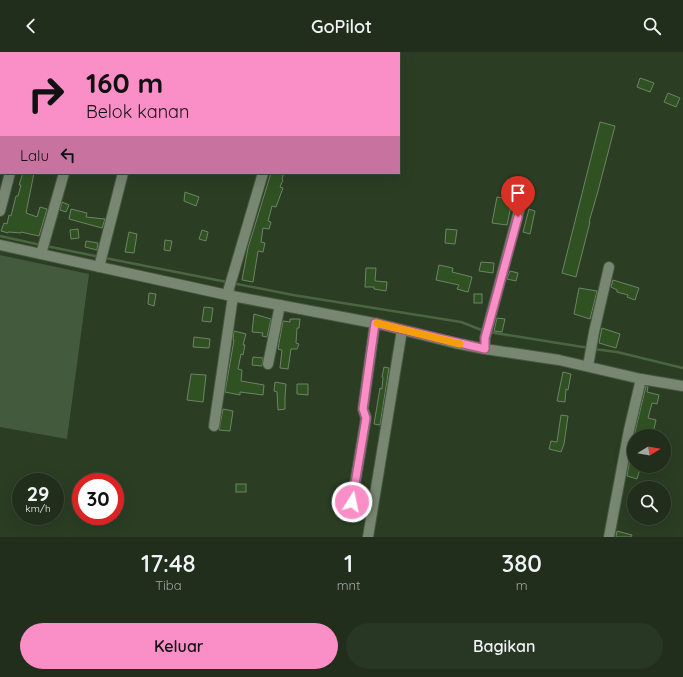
<!DOCTYPE html>
<html lang="id">
<head>
<meta charset="utf-8">
<style>
  :root { --surface:#202e1b; --page:#283624; --text:#f1f3f6; --muted:#a2a8a3; --line:#3d4a3a; --accent:#fa8fc8 }
  body { margin:0; font-family:Quicksand,sans-serif; background:var(--page); color:var(--text); height:100vh; display:flex; flex-direction:column; font-size:15px; white-space:nowrap }
  * { box-sizing:border-box; margin:0 }
  p { font-size:13px; color:var(--muted) }
  .icon { flex:none; width:22px; height:22px; fill:none; stroke:currentColor; stroke-width:2; stroke-linecap:round; stroke-linejoin:round }
  .map { position:relative; height:485px; overflow:hidden }
  .side { display:flex; flex-direction:column; background:var(--surface); flex:1 }
  .side>* { flex:none }
  .guide { position:absolute; left:0px; top:0px; width:400px; height:122px; box-shadow:0 4px 16px #0002,0 0 0 1px var(--line); background:#fa8fc8; color:#111; overflow:hidden }
  .needle { width:26px; rotate:79deg }
  .buttons { position:absolute; left:627px; top:377px; display:grid; gap:8px }
  .buttons a { display:grid; place-items:center; width:44px; height:44px; border-radius:50%; background:var(--surface); box-shadow:0 4px 16px #0002,0 0 0 1px var(--line); font-size:20px }
  .speed { position:absolute; left:12px; top:421px; display:flex; gap:8px; font-size:20px; font-weight:700; text-align:center }
  .speed>* { display:grid; place-content:center; width:52px; height:52px; border-radius:50%; background:var(--surface); box-shadow:0 4px 16px #0002,0 0 0 1px var(--line); line-height:1 }
  .speed small { font-size:10px; font-weight:400 }
  .speed .limit { border:6px solid #d22; background:#fff; color:#111 }
  .pin { position:absolute; display:grid; place-items:center; width:34px; height:34px; color:#fff; margin:-41px -17px; border-radius:50% 50% 50% 0; rotate:-45deg; box-shadow:0 0 4px #0007 }
  .pin .icon { rotate:45deg }
  .me { position:absolute; width:44px; margin:-22px; rotate:10deg; stroke-linejoin:round; filter:drop-shadow(0 0 3px #0008) }
  .turn { display:flex; align-items:center; gap:14px; height:84px; padding:0 20px; font-size:18px }
  .turn .icon { width:52px; height:52px; stroke-width:2.5 }
  .turn b { display:block; font-size:28px; line-height:34px }
  .then { display:flex; align-items:center; height:38px; padding:0 20px; background:#0003; gap:8px; font-size:15px }
  .eta { display:flex; justify-content:space-evenly; align-items:center; height:68px; text-align:center }
  .eta b { font-size:24px; font-weight:600; line-height:28px }
  .cta { display:flex; gap:8px; margin-top:auto; padding:8px 20px }
  .cta a { flex:1; height:46px; border-radius:24px; background:var(--accent); color:#111; font-size:16px; font-weight:600; line-height:46px; text-align:center }
  .cta a+a { background:var(--page); color:var(--text) }
  header { display:flex; justify-content:space-between; align-items:center; height:52px; padding:0 20px; background:var(--surface); font-size:18px; font-weight:600 }
  .map>svg:first-child { display:block }
  .green { fill:#445a3c }
  .lines { fill:none; stroke-linecap:round; stroke-linejoin:round }
  .stream { stroke:#4b6541; stroke-width:2.5 }
  .building { fill:#305222; stroke:#6d8366 }
  .minor-casing { stroke:#475941; stroke-width:12 }
  .minor { stroke:#778771; stroke-width:10 }
  .route-casing { stroke:#a25d82; stroke-width:10 }
  .route { stroke:#fa8fc8; stroke-width:7 }
  .slow { stroke:#f59e0b; stroke-width:7 }
</style>
</head>
<body>
<header><svg class="icon" aria-label="back" viewBox="0 0 24 24"><path d="M15 5l-7 7 7 7"/></svg>GoPilot<svg class="icon" aria-label="search" viewBox="0 0 24 24"><circle cx="10" cy="10" r="6"/><path d="M15 15l6 6"/></svg></header>
<div class="map">
<svg width="683" height="485" viewBox="0 0 683 485">
  <rect width="100%" height="100%" fill="#2b3e24"/>
  <!-- green -->
  <polygon class="green" points="0,203 89,222 67,387 0,375"/>
  <g class="lines">
    <!-- stream -->
    <g class="stream">
      <polyline points="0,184 41,193"/>
      <polyline points="46,194 100,205"/>
      <polyline points="105,206 227,230"/>
      <polyline points="232,231 293,243 461,270 484,279"/>
      <polyline points="489,280 589,296"/>
      <polyline points="594,297 617,300 683,316"/>
    </g>
  </g>
  <!-- building -->
  <g class="building">
    <polygon points="640,26 654,31 650,40 637,35"/>
    <polygon points="668,41 680,46 676,55 664,50"/>
    <polygon points="600,70 615,74 598,139 589,170 590,170 576,225 562,221"/>
    <polygon points="23,121 34,121 26,161 37,165 40,155 47,157 39,184 21,180 21,181 8,180 8,181 1,179 4,171 7,172 9,163 11,164 16,144 18,144 21,133 19,133"/>
    <polygon points="271,121 284,121 282,127 283,128 280,135 283,136 276,155 272,154 268,169 271,170 269,177 263,176 261,190 265,191 263,200 258,199 253,230 242,228 248,196"/>
    <polygon points="185,140 199,145 196,154 184,149"/>
    <polygon points="497,145 509,147 508,153 511,154 507,173 492,171"/>
    <polygon points="62,150 69,153 66,160 60,158"/>
    <polygon points="71,157 87,161 86,165 105,167 102,176 69,167"/>
    <polygon points="529,157 535,159 530,182 523,180"/>
    <polygon points="78,177 79,186 71,187 70,178"/>
    <polygon points="446,177 457,178 455,192 445,191"/>
    <polygon points="202,178 208,180 206,189 199,187"/>
    <polygon points="129,180 137,182 134,201 125,200"/>
    <polygon points="165,188 172,189 170,199 164,198"/>
    <polygon points="86,189 98,191 97,198 85,195"/>
    <polygon points="481,210 494,211 493,221 479,219"/>
    <polygon points="439,213 453,216 452,220 472,225 468,240 457,237 459,233 436,228"/>
    <polygon points="366,216 376,216 375,229 387,230 386,239 374,237 374,235 365,235"/>
    <polygon points="510,219 518,221 516,229 507,227"/>
    <polygon points="613,228 639,236 635,248 627,245 628,243 617,240 617,238 611,235"/>
    <polygon points="579,236 597,239 590,267 574,262"/>
    <polygon points="149,241 156,242 154,254 148,252"/>
    <rect x="474" y="242" width="8" height="9"/>
    <polygon points="204,255 213,256 211,270 202,269"/>
    <polygon points="254,262 271,267 267,285 262,284 263,281 252,280"/>
    <polygon points="497,266 505,267 502,280 494,279"/>
    <polygon points="290,267 300,267 299,276 297,276 296,291 299,292 297,297 291,297 288,317 280,316 282,298 278,297 283,269 290,270"/>
    <polygon points="602,276 620,282 616,296 599,291"/>
    <polygon points="234,279 246,282 243,293 245,293 243,303 241,302 238,317 242,318 241,329 264,333 263,343 240,340 240,343 225,340 234,288 233,288"/>
    <polygon points="194,285 210,287 209,296 193,295"/>
    <polygon points="253,305 263,306 262,314 252,313"/>
    <polygon points="384,315 389,316 380,373 374,372 380,336 382,337 383,325 382,325"/>
    <polygon points="563,320 571,322 568,338 566,337 565,350 557,349"/>
    <polygon points="191,322 206,323 203,350 187,348"/>
    <polygon points="275,330 286,332 285,345 285,357 278,358 277,340 274,339"/>
    <polygon points="297,332 308,332 308,343 297,342"/>
    <polygon points="646,334 648,335 647,340 659,343 657,352 652,351 648,366 656,368 653,381 643,379 641,384 634,384"/>
    <polygon points="223,357 233,359 230,379 219,378"/>
    <polygon points="561,363 568,364 564,392 561,400 549,397 551,389 557,390"/>
    <polygon points="633,390 634,415 640,417 637,427 627,424"/>
    <rect x="236" y="432" width="10" height="8"/>
    <polygon points="617,479 632,483 631,485 616,485"/>
  </g>
  <g class="lines">
    <defs>
      <g id="minor">
        <polyline points="45,1 45,0"/>
        <polyline points="102,1 103,0"/>
        <polyline points="304,1 305,0"/>
        <polyline points="0,159 10,121"/>
        <polyline points="0,193 227,243 379,272 455,291 485,297 559,308 641,327 683,334"/>
        <polyline points="41,202 64,121"/>
        <polyline points="99,215 123,121"/>
        <polyline points="227,243 263,121"/>
        <polyline points="485,297 485,286 521,151"/>
        <polyline points="268,312 280,253"/>
        <polyline points="588,314 594,280 609,215"/>
        <polyline points="214,374 233,244"/>
        <polyline points="352,450 366,366 363,357 375,271"/>
        <polyline points="368,485 402,278"/>
        <polyline points="609,485 629,378 641,327"/>
      </g>
    </defs>
    <!-- minor casing -->
    <use href="#minor" class="minor-casing"/>
    <!-- minor -->
    <use href="#minor" class="minor"/>
  </g>
  <g class="lines">
    <defs>
      <polyline id="route" points="352,450 366,366 363,357 375,271 485,297 485,286 518,165"/>
    </defs>
    <!-- route casing -->
    <use href="#route" class="route-casing"/>
    <!-- route -->
    <use href="#route" class="route"/>
    <!-- slow -->
    <polyline class="slow" points="377,271 460,292"/>
  </g>
</svg>
<div class="buttons">
<a><svg class="needle" viewBox="-14 -14 28 28"><path d="M0-13l5 13h-10z" fill="#e53935"/><path d="M0 13l5-13h-10z" fill="#a2a8a3"/></svg></a>
<a><svg class="icon" aria-label="search" viewBox="0 0 24 24"><circle cx="10" cy="10" r="6"/><path d="M15 15l6 6"/></svg></a>
</div>
<div class="speed"><div>29<small>km/h</small></div><div class="limit">30</div></div>
<div class="pin" style="left:518px;top:165px;background:#d93025"><svg class="icon" aria-label="arrive" viewBox="0 0 24 24"><path d="M6 21V4h12l-3 4 3 4H6"/></svg></div>
<svg class="me" style="left:352px;top:450px" viewBox="-20 -20 40 40"><circle r="17" fill="#fa8fc8" stroke="#fff" stroke-width="3"/><path d="M0-11L8 9 0 5-8 9z" fill="#fff"/></svg>
<div class="guide">
<div class="turn"><svg class="icon" aria-label="right" viewBox="0 0 24 24"><path d="M7 20v-9h11M14 6l5 5-5 5"/></svg><div><b>160 m</b>Belok kanan</div></div>
<div class="then">Lalu<svg class="icon" aria-label="left" viewBox="0 0 24 24"><path d="M17 20v-9H6M10 6l-5 5 5 5"/></svg></div>
</div>
</div>
<section class="side">
<div class="eta">
<div><b>17:48</b><p>Tiba</p></div>
<div><b>1</b><p>mnt</p></div>
<div><b>380</b><p>m</p></div>
</div>
<div class="cta"><a>Keluar</a><a>Bagikan</a></div>
</section>
</body>
</html>
